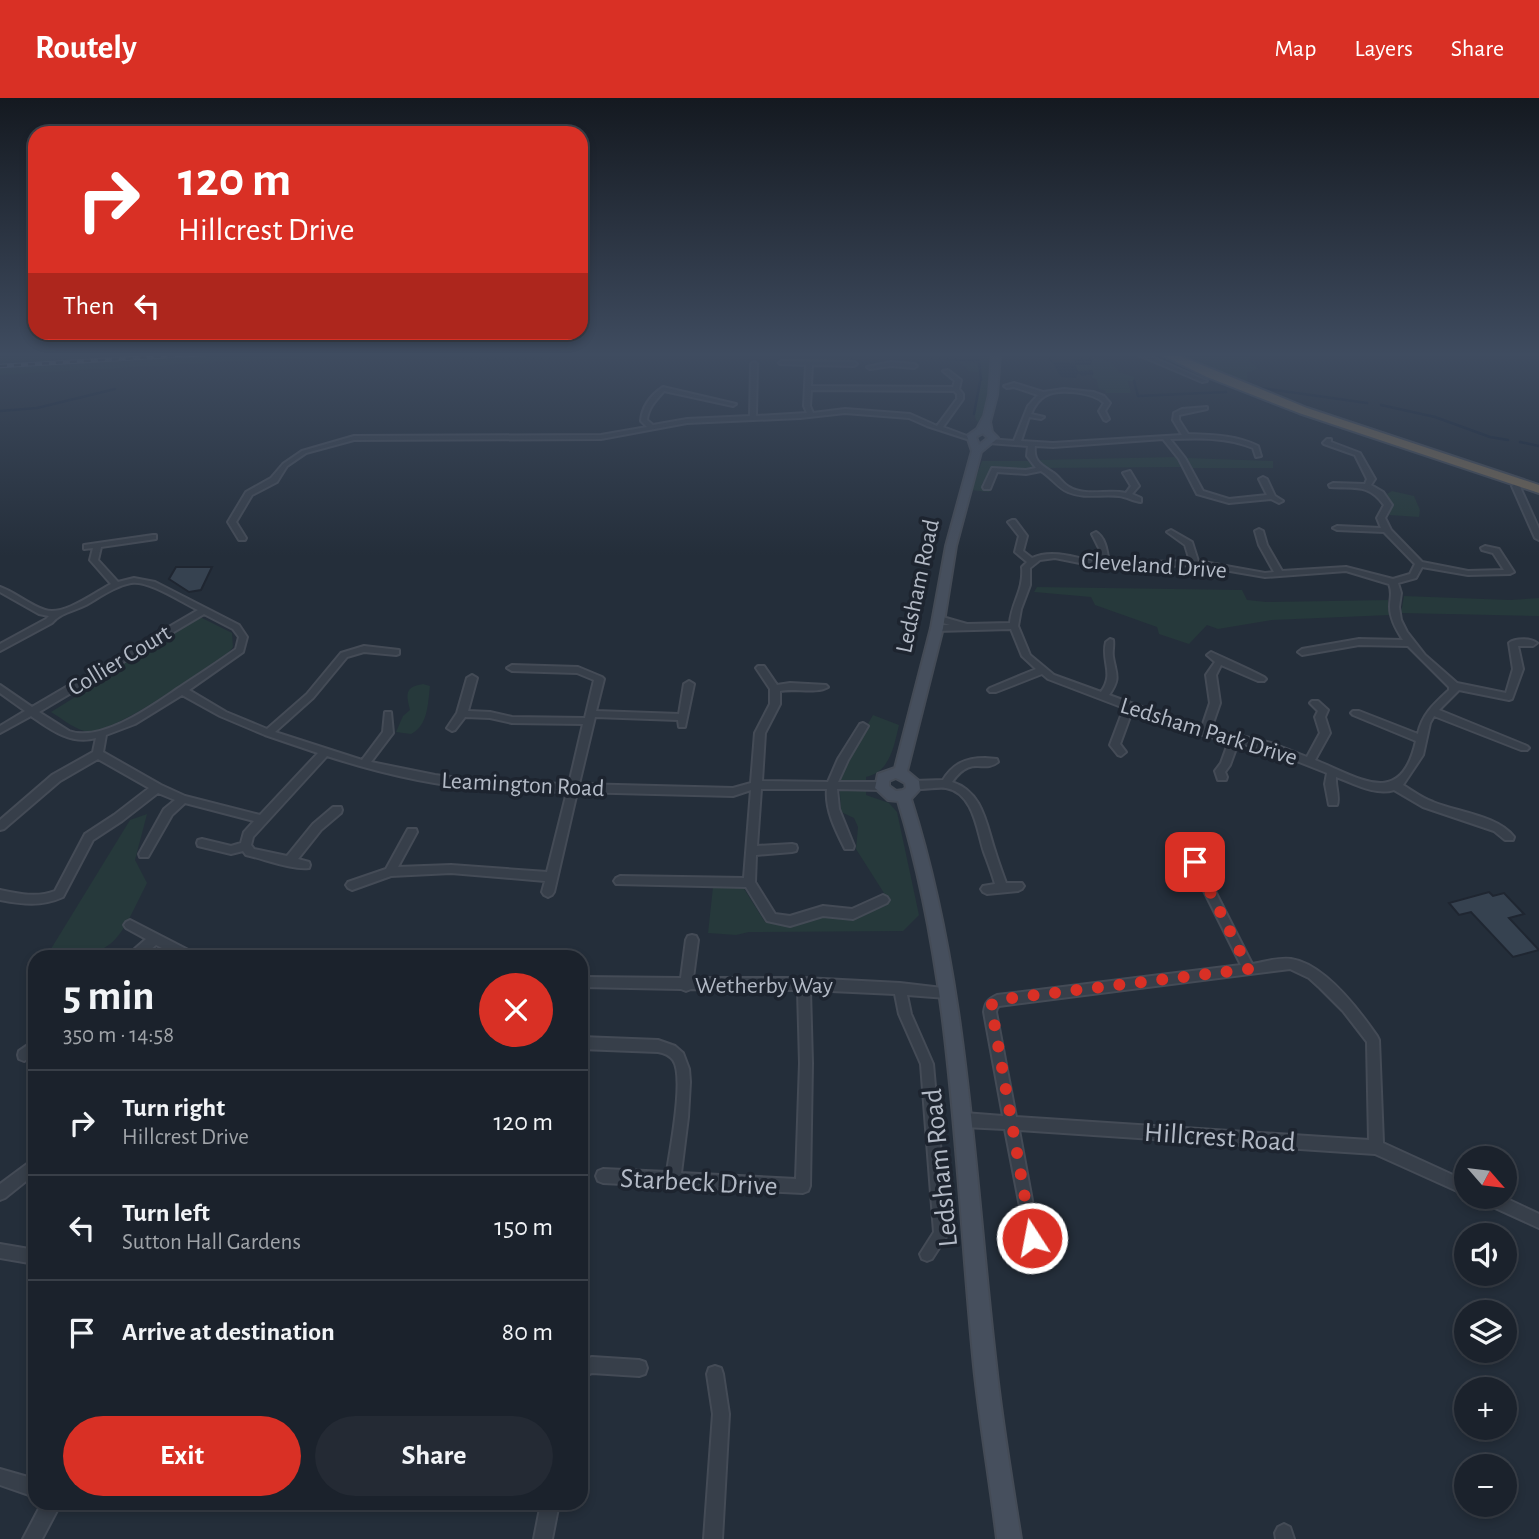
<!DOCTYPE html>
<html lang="en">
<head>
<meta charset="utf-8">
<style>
  :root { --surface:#1b222c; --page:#242a34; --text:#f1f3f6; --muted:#a0a4a9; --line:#393f48; --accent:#d93025 }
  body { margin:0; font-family:"Alegreya Sans",sans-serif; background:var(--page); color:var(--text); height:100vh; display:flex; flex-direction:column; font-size:26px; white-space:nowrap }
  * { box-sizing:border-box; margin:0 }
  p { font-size:23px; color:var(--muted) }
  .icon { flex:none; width:38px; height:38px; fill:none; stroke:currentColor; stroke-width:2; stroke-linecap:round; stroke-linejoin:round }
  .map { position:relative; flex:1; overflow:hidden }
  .details { position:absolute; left:28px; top:852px; width:560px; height:560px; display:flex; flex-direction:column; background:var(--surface); border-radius:21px; box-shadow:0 4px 10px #0003,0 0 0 2px var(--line) }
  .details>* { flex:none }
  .hud { position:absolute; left:28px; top:28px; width:560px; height:214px; border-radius:21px; box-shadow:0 4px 10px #0003,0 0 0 2px var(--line); background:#d93025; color:#fff; overflow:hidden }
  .needle { width:46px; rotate:118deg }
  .buttons { position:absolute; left:1454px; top:1048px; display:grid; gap:14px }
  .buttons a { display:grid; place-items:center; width:63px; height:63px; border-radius:50%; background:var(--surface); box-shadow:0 4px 10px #0003,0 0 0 2px var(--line); font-size:35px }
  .pin { position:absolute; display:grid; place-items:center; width:60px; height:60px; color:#fff; margin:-30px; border-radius:14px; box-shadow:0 4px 10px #0006 }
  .me { position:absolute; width:77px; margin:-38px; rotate:349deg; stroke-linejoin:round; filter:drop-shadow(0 0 5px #0008) }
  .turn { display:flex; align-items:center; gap:24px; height:147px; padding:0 35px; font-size:32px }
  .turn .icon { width:91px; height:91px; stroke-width:2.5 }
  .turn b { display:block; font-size:49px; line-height:60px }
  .then { display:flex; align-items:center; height:66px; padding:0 35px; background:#0003; gap:14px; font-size:26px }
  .round { display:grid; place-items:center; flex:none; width:74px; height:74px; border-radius:37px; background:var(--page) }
  .head { display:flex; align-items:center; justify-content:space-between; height:119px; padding:0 35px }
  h1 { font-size:42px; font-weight:700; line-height:52px }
  .action { display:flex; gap:14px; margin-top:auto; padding:14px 35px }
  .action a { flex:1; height:80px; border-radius:42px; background:var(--accent); color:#fff; font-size:28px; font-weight:700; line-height:80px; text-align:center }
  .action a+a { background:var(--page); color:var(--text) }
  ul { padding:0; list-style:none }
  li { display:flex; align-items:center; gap:21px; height:105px; padding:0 35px; border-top:2px solid var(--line) }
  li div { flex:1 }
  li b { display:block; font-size:26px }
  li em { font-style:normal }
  header { display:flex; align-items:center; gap:42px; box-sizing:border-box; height:98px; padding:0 35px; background:var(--accent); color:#fff }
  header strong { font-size:33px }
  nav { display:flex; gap:38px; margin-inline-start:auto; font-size:24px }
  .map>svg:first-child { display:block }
  .green { fill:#26393b }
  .water { fill:#182537 }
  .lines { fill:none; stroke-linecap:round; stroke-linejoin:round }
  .stream { stroke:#182537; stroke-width:2.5 }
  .building { fill:#364250; stroke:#1f2631; stroke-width:2 }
  .street-casing { stroke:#444b56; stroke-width:4 }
  .secondary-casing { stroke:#444b56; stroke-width:4 }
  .highway-casing { stroke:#434a55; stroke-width:4 }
  .street { fill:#373f4a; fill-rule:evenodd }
  .secondary { fill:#464f5d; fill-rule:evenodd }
  .highway { fill:#706555; fill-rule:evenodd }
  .rail-casing { stroke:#5a6471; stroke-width:4.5 }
  .rail { stroke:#1d242f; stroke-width:2.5; stroke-dasharray:7; stroke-linecap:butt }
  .route { stroke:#d93025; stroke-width:12; stroke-dasharray:0 21.6 }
  .labels { text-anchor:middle; stroke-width:7; stroke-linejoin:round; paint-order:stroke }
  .street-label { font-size:24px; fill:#b3bac6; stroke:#1d242f }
  .near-street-label { font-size:28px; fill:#b3bac6; stroke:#1d242f }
</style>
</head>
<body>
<header>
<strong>Routely</strong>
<nav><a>Map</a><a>Layers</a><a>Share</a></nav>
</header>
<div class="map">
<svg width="1539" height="1441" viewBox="0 0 1539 1441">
  <rect width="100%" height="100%" fill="#242e3a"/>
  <!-- green -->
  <g class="green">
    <polygon points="0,256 147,256 0,265"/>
    <polygon points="250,256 360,256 0,277 0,270"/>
    <polygon points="982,256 992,256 989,293 981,322 977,324 974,316 981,275 969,273 960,264 979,266"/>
    <polygon points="1250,256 1249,263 1258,271 1247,275 1248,286 1179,257"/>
    <polygon points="1093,259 1111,264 1119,274 1134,279 1134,283 1128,283 1131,295 1105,295 1106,293 1099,291 1096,281 1092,280 1093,276 1078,273 1075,266 1090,267"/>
    <polygon points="1177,359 1181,369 1046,370 1036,362"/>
    <polygon points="1187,360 1273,363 1273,370 1192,370"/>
    <polygon points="982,363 1028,363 1035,369 1025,372 993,370 982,386 991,391 989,394 971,392"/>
    <polygon points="1392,393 1414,398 1420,412 1419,419 1389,417 1392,406 1387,396"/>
    <polygon points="1037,489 1242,492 1247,502 1266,504 1388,502 1390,517 1272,522 1218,531 1207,527 1189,546 1159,536 1157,529 1095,507 1091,499 1034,494"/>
    <polygon points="1404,498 1510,502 1539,500 1539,518 1401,515"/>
    <path d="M200,519L232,535L233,549L228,555C202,572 111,640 84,633C73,630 61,620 51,614L80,596L75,592Z"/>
    <path d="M423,586L430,588C428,605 428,628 411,636L396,634L403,618L410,612C407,598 403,589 423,586Z"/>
    <path d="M873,617L899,627C894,648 890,674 866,679V697L889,705L897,714L919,817L903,833L749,834L736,837L708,835L713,789H743L765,824L788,828L819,818L854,822L889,803L856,751L858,729L854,720L841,714L839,677Z"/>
    <path d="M147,716L135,762L147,785C117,844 118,859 46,859L130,722Z"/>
  </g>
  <!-- water -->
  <polygon class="water" points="1074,256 1093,259 1091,267 1075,267 1078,273 1092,272 1094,276 1082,278 1078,275 1076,280 1061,279 1052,263 1075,266"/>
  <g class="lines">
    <!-- stream -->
    <g class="stream">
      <polyline points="394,256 489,261 733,256"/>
      <polyline points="799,256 853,260 872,256"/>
      <polyline points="876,256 979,263 981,282"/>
      <polyline points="1012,256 1049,259 1052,263"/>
      <polyline points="1134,283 1138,298 1226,294"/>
      <polyline points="1261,290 1367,305"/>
      <polyline points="1381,307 1435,319 1490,339 1508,342"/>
      <polyline points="0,313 37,310 115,291"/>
      <polyline points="974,316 980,284"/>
      <polyline points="1520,344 1539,348"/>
    </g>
  </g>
  <!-- building -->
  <g class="building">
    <polygon points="176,469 212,469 201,492 189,494 169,481"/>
    <polygon points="1489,794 1493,798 1504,795 1524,816 1509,820 1539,852 1513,859 1471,814 1459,817 1449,805"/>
  </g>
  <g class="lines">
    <defs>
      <g id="street">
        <polygon points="1136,256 1145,256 1207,283 1202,284"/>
        <path d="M754,264L757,266L756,318L807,315L804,308L806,267L780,266L779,265L782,263L854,264L857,266L854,268L812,267L811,288L953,289L955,283L943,273L948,272L961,282L959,291L963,296V301L943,329L975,341L970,342L927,328L909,320L845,315L800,320L687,325L601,341L354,342L306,355L287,368L277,384L252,397L236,424L246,440L245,442H239L228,424L246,394L271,380L283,366L302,353L354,338L601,337L647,329L641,323C642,309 651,297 663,289L736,306L733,308L664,293C656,302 648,310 647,322L653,327L687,321L750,318L751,266ZM811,292L954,293L957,296V301L937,328L910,316L845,311L813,315L810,308Z"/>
        <polygon points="891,264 914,266 917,268 914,270 891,268 870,271 867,269"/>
        <path d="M1014,285L1043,294L1064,291L1093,294L1104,298L1110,305L1105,313L1109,321L1106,323L1104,322L1099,313L1104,305C1093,294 1058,290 1045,298C1038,302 1034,309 1031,316L1044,319L1041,321L1029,319L1021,343L1053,345L1182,337L1173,322L1174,315L1182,311L1207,309V311L1179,317V322L1188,336C1213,337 1236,337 1258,348L1261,358L1256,359L1253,350C1227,339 1198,340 1170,341L1185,360L1203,393L1229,401L1267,397L1259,381L1263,379L1267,381L1275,398L1283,403L1279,405L1271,401L1229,405L1197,396L1179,361L1163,341L1053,349L1035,348C1033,363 1041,367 1052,374C1059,378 1062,385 1069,389C1085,399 1108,391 1126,395L1131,388L1123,375L1130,373L1139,388L1132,396L1141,400V404C1133,403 1127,399 1119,398C1102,396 1084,401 1068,394C1058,390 1051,379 1041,373L1026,376L997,374L990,391H984L983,389L992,370L1026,372L1036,370L1027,358L1028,348L989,345L986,343L989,341L1014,343L1028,308L1038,297L1014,289L1007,290L1004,288Z"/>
        <path d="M1327,341H1331V344L1360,355L1375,381L1371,387L1383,394L1392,407L1385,420L1391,432L1422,464L1468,473L1504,472L1493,455L1482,452L1481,450L1485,448L1499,451L1514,474L1510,476L1468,477L1422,469L1416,480L1398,485L1401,495L1399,509L1401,522L1407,534L1425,557L1457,585L1506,595L1513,571L1509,545C1515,540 1531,540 1537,545L1533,548H1518L1523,571L1512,601L1509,602L1459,592L1439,612L1527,648L1529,650L1527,652H1521L1434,618L1430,625L1423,657L1403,687C1413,693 1422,700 1433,704C1457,714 1499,718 1514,739L1513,742H1505L1494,733L1423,709L1394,692C1375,698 1353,685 1336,679C1335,688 1340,699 1337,707H1329L1325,686L1327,675L1269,652L1238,645L1230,667L1225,674L1227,679L1226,682H1218L1215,673L1221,665L1229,643L1202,637L1132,613L1120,646L1126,654L1121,658L1118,657L1110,647L1124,610L1048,581L1042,576L996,594H990L988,592L990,590L1036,571L1022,558L1011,531L937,533L933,530L937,527H950L936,523V519L939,518L967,526L1010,525C1012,503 1024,493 1022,469L1027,464L1015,454L1019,438L1008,424L1012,422H1015L1027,438L1023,453L1032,460C1053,450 1080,461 1101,465L1099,450L1092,436L1096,434C1106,440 1107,454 1109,465L1190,463L1185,447L1167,434L1171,432L1192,444L1198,463L1265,475L1274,474L1259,447L1255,433L1259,431L1263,433L1267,447L1282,473L1346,469L1393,481L1410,476L1415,466L1384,434L1337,432L1333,430L1337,428L1381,430L1377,420L1384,407C1368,385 1355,391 1330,389L1329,387L1333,385L1365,386L1367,381L1355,357L1324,346L1323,345ZM1055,460L1105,470L1195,467L1265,479L1346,473L1389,486C1393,495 1390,499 1390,509C1390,521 1397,533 1403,542L1359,541L1302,551L1298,554L1302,557L1359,547L1408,548L1449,589V592C1435,605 1422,616 1418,636L1359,613H1353L1351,615L1353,617L1416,643C1401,711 1360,680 1315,662L1330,635L1325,619L1328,612L1318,603H1312L1310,605L1318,613L1315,619L1320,635L1307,659L1271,645L1211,631L1220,605L1216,577L1221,567L1258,583H1264L1266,581L1264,579C1247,570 1228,562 1211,554L1207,557L1215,564L1206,577L1210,605L1202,629L1188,626L1109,597C1121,580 1116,577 1113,559C1112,553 1114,547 1113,542L1110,541L1106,544C1101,564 1115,575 1101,594L1054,577L1030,557L1018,528L1021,511L1030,487V470L1040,462Z"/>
        <polygon points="1518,383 1525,385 1520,389 1539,431 1539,442 1535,440 1512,388"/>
        <path d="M153,437H156V441L101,449L98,462L118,484L134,480L155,484L239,527L247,539L243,554L189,592L226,614L267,631L307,596L341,555L364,548L399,552V556L396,557L364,554L347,559L313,600L275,634L362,662L383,634L385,614H391L393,635L371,664L435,677L490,684L569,686L583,626L512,625L490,620L465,619L455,632L452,633L447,630L457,615L467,580L472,577L477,580L468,613L490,614L512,619L585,620L594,582L577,575L512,573L507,570L512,567L578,569L602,579L604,581L596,613L679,616L684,586L689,583L694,586L685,629H679L678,622L595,619L579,686L733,690L751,685L755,635L770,606V591L756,570L758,568H764L777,587L790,585L826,587L828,589C817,596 794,590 780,593V606L765,635L762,683L828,684L838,661L860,626L863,625L868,628L848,662L838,684H881L886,688L881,692L837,691L839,711L854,748L853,751H845C836,733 825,712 827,691H761L757,748L792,746L796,747L797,750L796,753L792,754L756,757L755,784L775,816L790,818L823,808L852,811L883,797L887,799L889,802L887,805L853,821L823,818L790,828L767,823L746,789L616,786L614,783L616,780L620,778L744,780L751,692L733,698L577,694L554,794L552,797L548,799L544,797L542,794L545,783L451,775L391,778L352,792L348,790L346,787L348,784L386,771L408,731H416L417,734L398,769L451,767L547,774L567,694C542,693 516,694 491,692C435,688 379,675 327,658L253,739L251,747L254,751L287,758L313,726L333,709H341L342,712L341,715L321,732L298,761L309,764L310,767L309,770C293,772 267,762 250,758L246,757L243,753L231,756L198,748L197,745L198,742L202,741L231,748L241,745L244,734L254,723L185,705L172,717L148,759H140L139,756L164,711L175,702L158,695L122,723L93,742L63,799C41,809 22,806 0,802V792C19,796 37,800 55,793L85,736L114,717L149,690L98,661L60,683L4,731L0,732V722L52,677L93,654L96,640C71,647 51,632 31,618L0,635V628L25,613L0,595V587L32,609L198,512C181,504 149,482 131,485C115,488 100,499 86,507C74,513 60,515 52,525L0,553V546L46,521L49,518L39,516L0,494V489C15,494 29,507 45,512C64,518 94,495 111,486L90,462L93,450L84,451V447ZM204,516L233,531L239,539L236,551C217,565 196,578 177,591C152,608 101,645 69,633L39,614ZM182,597L220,618L265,637L318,655L260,717L185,698L161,687L103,654L106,637L135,626Z"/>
        <path d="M985,660L997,661L998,664C983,676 972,656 952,684C983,694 986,726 995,753C998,763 1002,774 1006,785H1022L1024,788L1022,791L1018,793L987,796L983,794L981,791L983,788L995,786C992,775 988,765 984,754C977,733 974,695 946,690C934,688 918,695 909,687L914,683L943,682C953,666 965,660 985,660Z"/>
        <path d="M1184,739L1188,740L1252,866C1264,864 1279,859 1291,861C1325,866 1359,912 1377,938L1379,942L1383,1045L1466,1083V1097L1375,1056L1019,1032L1039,1140L1037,1145L1032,1147L1027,1145L1005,1031L964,1029L959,1027L957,1022L959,1017L964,1015L1003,1018L984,914C985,905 988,901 997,897L1241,867L1179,743L1180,740ZM1290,871L1309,880L1320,890L1343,913L1367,944L1369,1042L1016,1019L996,914L997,910L999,908Z"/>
        <polygon points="130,822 194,855 196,859 180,859 156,847 142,859 128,859 130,855 146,841 126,830 124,827 126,824"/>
        <path d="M692,837L696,838L698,842L693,880H804L900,885L951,891L953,895L951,899L947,900L907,897L911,916L933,966L948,1136L932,1161L927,1163L922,1161L920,1156L934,1134L921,966L899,916L895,896L810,892L812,965L810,1088L808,1093L803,1095L603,1085L598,1083L596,1078L598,1073L603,1071L667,1074C670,1052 685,978 673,962C669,957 664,955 658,954L581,951V939L658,942L675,948L683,955L689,971L690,984L688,1019L681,1075L796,1081L800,965L798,892L691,891L686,893L681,891L581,889V879L681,880L686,842L688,838Z"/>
        <polygon points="35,942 35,956 24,963 19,961 18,957 19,953"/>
        <polygon points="35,1060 35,1076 5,1100 0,1102 0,1086"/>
        <polygon points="1480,1099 1503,1099 1539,1116 1539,1130 1482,1104"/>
        <polygon points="0,1146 35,1152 35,1166 0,1160"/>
        <polygon points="592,1259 639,1262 645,1264 647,1270 645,1276 639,1278 592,1275 581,1279 581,1263"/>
        <polygon points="715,1268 721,1270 723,1276 729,1316 722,1441 704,1441 713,1316 707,1276 709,1270"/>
        <polygon points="0,1371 35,1381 35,1399 0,1387"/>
        <polygon points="42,1405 61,1405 42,1441 23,1441"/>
        <polygon points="541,1405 559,1405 552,1441 534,1441"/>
        <polygon points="1284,1426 1290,1429 1294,1441 1276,1441 1275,1435 1278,1429"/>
      </g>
      <path id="secondary" d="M992,256H1000L997,297L990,324L992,334L998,340L981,354L972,388L956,448L943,530L907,673L919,683L920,691L911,701C969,884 974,1078 996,1267C1002,1325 1012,1383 1021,1441H997C990,1383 980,1326 974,1268C955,1079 954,886 898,703L888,702L875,690L878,676L895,670L931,530L946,448L972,353L967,338L977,331L984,318L989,297ZM983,335L988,340L979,347L976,339ZM896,680L905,685L906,690L903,692L896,693L889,688V683Z"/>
      <polygon id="highway" points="1160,256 1175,256 1307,310 1539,387 1539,395 1299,315 1207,279"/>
    </defs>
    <!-- street casing -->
    <use href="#street" class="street-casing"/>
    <!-- secondary casing -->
    <use href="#secondary" class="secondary-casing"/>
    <!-- highway casing -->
    <use href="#highway" class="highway-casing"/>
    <!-- street -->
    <use href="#street" class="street"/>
    <!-- secondary -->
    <use href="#secondary" class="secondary"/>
    <!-- highway -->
    <use href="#highway" class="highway"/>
    <defs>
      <polyline id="rail" points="0,268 205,256"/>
    </defs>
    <!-- rail casing -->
    <use href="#rail" class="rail-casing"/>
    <!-- rail -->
    <use href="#rail" class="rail"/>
  </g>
  <!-- sky -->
  <linearGradient id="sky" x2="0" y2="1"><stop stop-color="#141920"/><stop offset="0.56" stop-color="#3f4c60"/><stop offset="1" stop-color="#3f4c60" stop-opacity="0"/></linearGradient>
  <rect width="1539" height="458" fill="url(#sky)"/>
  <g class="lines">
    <!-- route -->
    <polyline class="route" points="1032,1140 991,907 1003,901 1249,871 1195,764"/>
  </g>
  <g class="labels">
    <!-- street labels -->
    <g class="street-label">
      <text transform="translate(1154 467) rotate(4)" y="8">Cleveland Drive</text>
      <text transform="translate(917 488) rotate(-78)" y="8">Ledsham Road</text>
      <text transform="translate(119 562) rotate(-31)" y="8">Collier Court</text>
      <text transform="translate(1209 633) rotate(17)" y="8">Ledsham Park Drive</text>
      <text transform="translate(523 686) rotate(3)" y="8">Leamington Road</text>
      <text x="764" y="895">Wetherby Way</text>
    </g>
    <!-- near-street labels -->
    <g class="near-street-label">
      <text transform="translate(1220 1038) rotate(4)" y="10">Hillcrest Road</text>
      <text transform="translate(939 1070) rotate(-96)" y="10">Ledsham Road</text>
      <text transform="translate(699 1083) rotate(3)" y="10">Starbeck Drive</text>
    </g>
  </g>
</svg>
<div class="buttons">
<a><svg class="needle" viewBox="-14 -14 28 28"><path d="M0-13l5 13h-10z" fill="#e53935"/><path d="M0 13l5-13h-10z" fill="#a0a4a9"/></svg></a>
<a><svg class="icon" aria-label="sound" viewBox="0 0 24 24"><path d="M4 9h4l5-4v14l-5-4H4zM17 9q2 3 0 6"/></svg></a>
<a><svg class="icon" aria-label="layers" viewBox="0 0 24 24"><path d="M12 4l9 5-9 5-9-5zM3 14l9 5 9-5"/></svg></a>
<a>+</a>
<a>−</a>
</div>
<div class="pin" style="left:1195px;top:764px;background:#d93025"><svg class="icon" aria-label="arrive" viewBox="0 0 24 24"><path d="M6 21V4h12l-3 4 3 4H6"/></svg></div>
<svg class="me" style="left:1032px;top:1140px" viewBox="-20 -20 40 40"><circle r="17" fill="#d93025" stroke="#fff" stroke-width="3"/><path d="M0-11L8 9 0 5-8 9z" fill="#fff"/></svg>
<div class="hud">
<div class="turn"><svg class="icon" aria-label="right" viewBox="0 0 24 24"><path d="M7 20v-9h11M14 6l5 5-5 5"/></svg><div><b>120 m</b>Hillcrest Drive</div></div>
<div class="then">Then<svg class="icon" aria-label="left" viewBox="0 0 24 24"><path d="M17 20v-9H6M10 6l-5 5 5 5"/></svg></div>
</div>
<section class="details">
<div class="head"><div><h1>5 min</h1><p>350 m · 14:58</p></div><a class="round" style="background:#d93025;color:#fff"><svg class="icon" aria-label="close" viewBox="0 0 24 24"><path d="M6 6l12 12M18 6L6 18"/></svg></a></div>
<ul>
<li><svg class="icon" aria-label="right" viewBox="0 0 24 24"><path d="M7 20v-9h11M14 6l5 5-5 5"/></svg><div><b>Turn right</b><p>Hillcrest Drive</p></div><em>120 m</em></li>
<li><svg class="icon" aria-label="left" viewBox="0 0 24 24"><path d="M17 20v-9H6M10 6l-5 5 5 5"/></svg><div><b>Turn left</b><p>Sutton Hall Gardens</p></div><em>150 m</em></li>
<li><svg class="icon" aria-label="arrive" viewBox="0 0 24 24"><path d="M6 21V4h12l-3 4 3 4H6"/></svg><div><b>Arrive at destination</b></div><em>80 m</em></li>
</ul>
<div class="action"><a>Exit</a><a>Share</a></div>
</section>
</div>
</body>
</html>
